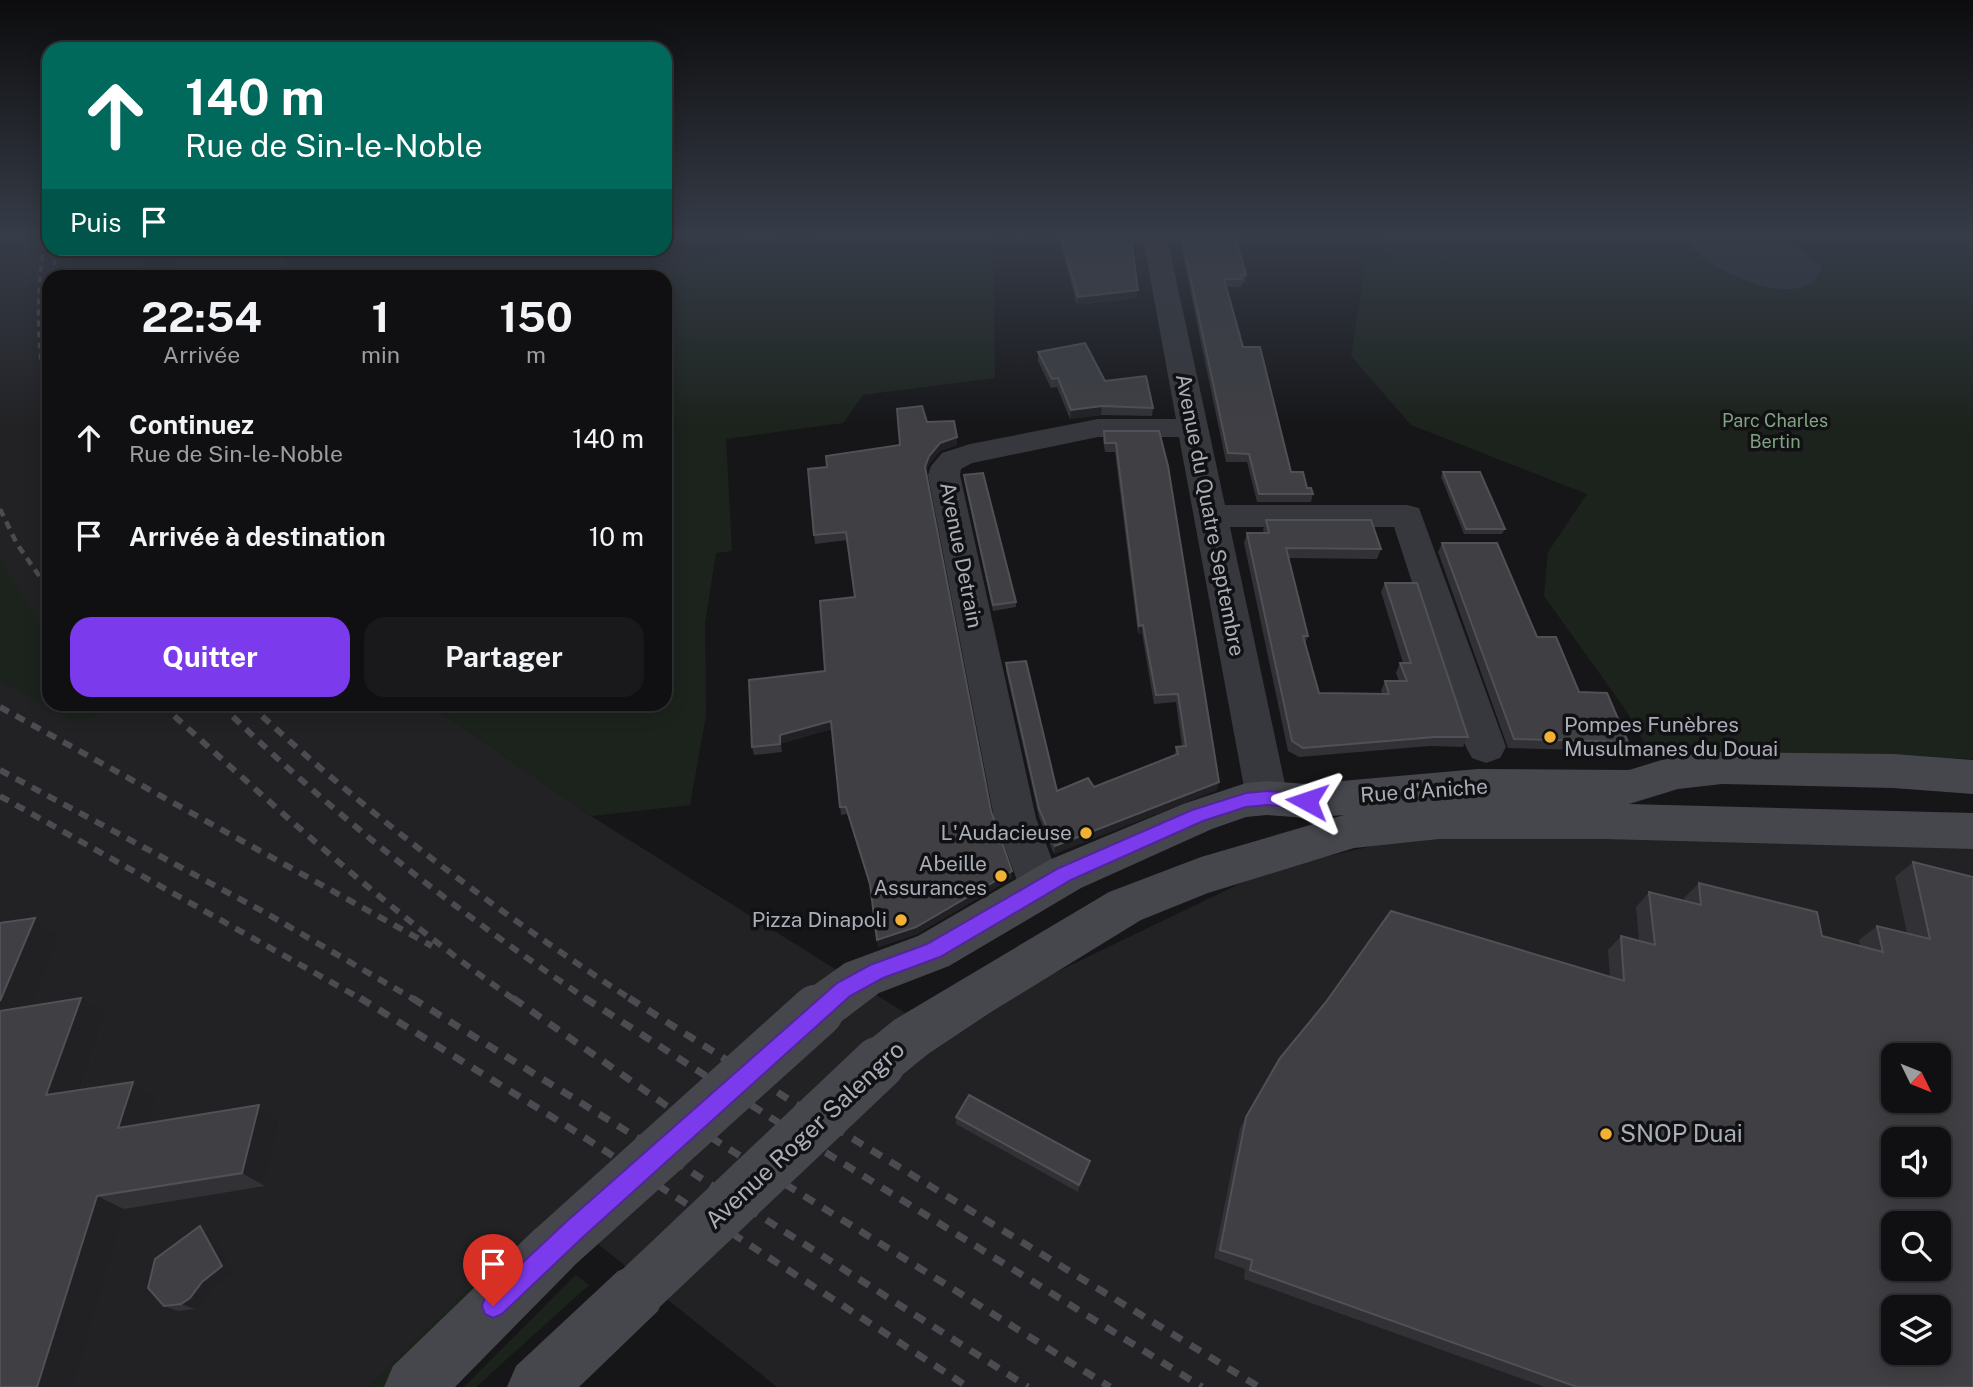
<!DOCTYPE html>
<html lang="fr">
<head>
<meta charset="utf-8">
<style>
  :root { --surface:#101012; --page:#19191b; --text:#f1f3f6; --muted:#9c9d9f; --line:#303032; --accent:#7c3aed }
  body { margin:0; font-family:"Public Sans",sans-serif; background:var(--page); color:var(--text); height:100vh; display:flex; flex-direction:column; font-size:26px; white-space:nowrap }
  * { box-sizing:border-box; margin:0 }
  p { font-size:23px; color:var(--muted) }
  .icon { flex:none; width:38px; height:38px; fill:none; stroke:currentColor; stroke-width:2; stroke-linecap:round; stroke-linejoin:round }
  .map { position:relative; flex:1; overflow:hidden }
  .drawer { position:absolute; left:42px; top:270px; width:630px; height:441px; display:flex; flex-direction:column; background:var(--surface); border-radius:21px; box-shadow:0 4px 18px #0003,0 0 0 2px var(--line) }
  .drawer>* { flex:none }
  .banner { position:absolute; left:42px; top:42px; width:630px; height:214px; border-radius:21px; box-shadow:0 4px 18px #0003,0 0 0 2px var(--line); background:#00695c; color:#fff; overflow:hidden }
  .needle { width:46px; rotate:133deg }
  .controls { position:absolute; left:1881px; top:1043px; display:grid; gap:14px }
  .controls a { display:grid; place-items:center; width:70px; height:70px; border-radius:14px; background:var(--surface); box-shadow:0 4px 18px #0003,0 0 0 2px var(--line); font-size:35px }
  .pin { position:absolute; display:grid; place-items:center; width:60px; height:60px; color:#fff; margin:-72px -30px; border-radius:50% 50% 50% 0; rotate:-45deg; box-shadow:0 0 7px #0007 }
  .pin .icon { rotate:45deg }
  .me { position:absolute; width:77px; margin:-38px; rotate:275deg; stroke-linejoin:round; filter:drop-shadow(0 0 5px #0008) }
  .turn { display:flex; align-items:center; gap:24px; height:147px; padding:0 28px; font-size:32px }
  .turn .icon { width:91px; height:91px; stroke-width:2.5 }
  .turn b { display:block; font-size:49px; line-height:60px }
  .then { display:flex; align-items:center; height:66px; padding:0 28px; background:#0003; gap:14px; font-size:26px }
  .eta { display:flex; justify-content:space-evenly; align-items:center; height:119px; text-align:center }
  .eta b { font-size:42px; font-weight:700; line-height:49px }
  .cta { display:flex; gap:14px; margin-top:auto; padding:14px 28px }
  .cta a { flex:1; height:80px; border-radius:21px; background:var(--accent); color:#fff; font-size:28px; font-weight:700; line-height:80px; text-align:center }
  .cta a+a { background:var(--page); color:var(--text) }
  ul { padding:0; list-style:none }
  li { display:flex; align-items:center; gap:21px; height:98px; padding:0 28px }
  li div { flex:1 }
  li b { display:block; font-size:26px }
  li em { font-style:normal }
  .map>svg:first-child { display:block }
  .built { fill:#222225; fill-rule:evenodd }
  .green { fill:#1c231d }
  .water { fill:#2c353c }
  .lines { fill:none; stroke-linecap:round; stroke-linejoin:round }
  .street { fill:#37383d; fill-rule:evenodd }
  .secondary { fill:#45474d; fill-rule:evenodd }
  .rail-far3 { stroke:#4a4c52; stroke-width:3.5; stroke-dasharray:6 5; stroke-linecap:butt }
  .rail-far2 { stroke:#4a4c52; stroke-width:4.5; stroke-dasharray:8 6; stroke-linecap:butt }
  .rail-far1 { stroke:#4a4c52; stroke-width:6; stroke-dasharray:10 8; stroke-linecap:butt }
  .rail { stroke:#4a4c52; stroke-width:7; stroke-dasharray:12 10; stroke-linecap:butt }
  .secondary-bridge { stroke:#45474d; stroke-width:53 }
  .wall { fill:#323236 }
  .shaded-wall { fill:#212124 }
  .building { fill:#3f3f44; stroke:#4f5156; stroke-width:2; fill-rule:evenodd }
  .route { fill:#7c3aed; stroke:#51269a; stroke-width:2 }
  .poi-dot { fill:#f2b134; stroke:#111113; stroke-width:2.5 }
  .labels { text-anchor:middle; stroke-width:7; stroke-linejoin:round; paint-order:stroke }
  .far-park-label { font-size:18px; fill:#7fa381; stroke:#111113 }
  .street-label { font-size:21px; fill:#a8adb8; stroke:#111113 }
  .poi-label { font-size:21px; fill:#a8adb8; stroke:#111113; text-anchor:end }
  .near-poi-label { font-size:24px; fill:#a8adb8; stroke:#111113; text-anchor:start }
  .near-street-label { font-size:24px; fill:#a8adb8; stroke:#111113 }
</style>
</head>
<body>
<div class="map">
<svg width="1973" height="1387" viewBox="0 0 1973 1387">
  <rect width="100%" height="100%" fill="#161618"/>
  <!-- built -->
  <path class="built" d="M0,233H49V248L142,249L144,276H49V704H429L591,816L934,1031L1266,871L1431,832L1973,844V1387H777L559,1213L406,1387H0ZM1894,1055H1939V1101H1894ZM1894,1139H1939V1185H1894ZM1894,1223H1939V1269H1894ZM1894,1307H1939V1353H1894Z"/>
  <!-- green -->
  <g class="green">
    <polygon points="870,233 993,233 995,378 863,395 843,423 726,439 732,551 716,553 705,623 706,716 690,805 591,816 429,704 665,704 665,276 594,276 686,266 731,248"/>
    <polygon points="1380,233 1973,233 1973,759 1649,751 1625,709 1544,596 1548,552 1587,494 1411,425 1351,356 1366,260 1467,261 1388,258"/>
    <polygon points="273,248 289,249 279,276 176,276 185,258"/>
    <polygon points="0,558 49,639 49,704 106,704 111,708 76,722 0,681"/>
    <polygon points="519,1239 526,1244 382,1387 368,1387"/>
    <polygon points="576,1275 589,1285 476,1387 464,1387"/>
  </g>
  <!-- water -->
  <path class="water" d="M1679,233H1776L1822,266C1809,313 1727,277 1702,257C1694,250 1686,241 1679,233Z"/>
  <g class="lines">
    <!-- street -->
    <polygon class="street" points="1142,233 1166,233 1225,505 1407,505 1419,508 1506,747 1500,758 1486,763 1472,758 1466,747 1394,527 1230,527 1288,798 1282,810 1267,815 1252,810 1246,798 1179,437 1098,437 972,463 961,469 960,475 1036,818 1063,888 1057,902 1041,907 1025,902 994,818 928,475 931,466 942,453 970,444 1098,419 1176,419"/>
    <!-- secondary -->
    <g class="secondary">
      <polygon points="1722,752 1893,754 1973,760 1973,794 1893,788 1722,784 1678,789 1629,804 1973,813 1973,849 1605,839 1439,839 1354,848 1208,893 1141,920 991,1012 928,1054 896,1080 879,1087 862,1080 854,1063 862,1046 894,1020 1109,892 1201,857 1344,815 1307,818 1267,815 1246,817 1212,829 1081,888 949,966 879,993 834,1027 817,1034 800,1027 793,1011 800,995 845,963 918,936 1049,860 1183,804 1246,783 1267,781 1307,784 1478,769 1629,770 1678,755"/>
      <polygon points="554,1221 573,1229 581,1248 573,1267 455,1387 384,1387 393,1366 535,1229"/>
      <polygon points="638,1263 658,1271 666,1291 658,1311 579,1387 507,1387 516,1366 618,1271"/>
    </g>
    <!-- rail-far3 -->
    <g class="rail-far3">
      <path d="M46,233C35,293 36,350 49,410"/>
      <polyline points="0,236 2,233"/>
      <polyline points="53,276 56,248"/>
    </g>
    <!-- rail-far2 -->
    <polyline class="rail-far2" points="0,509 17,544 49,590"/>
    <!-- rail-far1 -->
    <g class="rail-far1">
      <path d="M161,704C275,807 389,912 515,1000"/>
      <path d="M220,704C333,815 456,911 588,1000"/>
      <path d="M249,704C368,815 496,911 632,1000"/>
      <polyline points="0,707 432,946"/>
      <polyline points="0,770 264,912 415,1000"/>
      <polyline points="0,796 363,1000"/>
    </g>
    <!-- rail -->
    <g class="rail">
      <polyline points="360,998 570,1128 968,1387"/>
      <polyline points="412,998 649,1145 1028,1387"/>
      <polyline points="513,998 721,1144 1110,1387"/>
      <polyline points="585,998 804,1139 1202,1387"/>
      <polyline points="629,998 788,1099 1259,1387"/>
    </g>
    <!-- secondary-bridge -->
    <g class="secondary-bridge">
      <polyline points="554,1248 817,1011"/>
      <polyline points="638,1291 879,1063"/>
    </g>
  </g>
  <!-- wall -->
  <g class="wall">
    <polygon points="745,233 776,233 776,239 747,241"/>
    <polygon points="1060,233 1142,233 1141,245 1132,245 1137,298 1077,305 1059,239"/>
    <polygon points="1168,233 1235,233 1246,275 1245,283 1242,283 1241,287 1226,287 1243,347 1291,472 1313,494 1311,502 1257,502 1247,462 1226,462 1180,242 1171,243"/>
    <polygon points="483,248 535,248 525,250 511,257 500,252 485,254"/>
    <polygon points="1038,352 1105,381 1153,408 1152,416 1101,415 1070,419 1057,387 1051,388 1038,361"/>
    <polygon points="927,422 957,437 957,445 940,451 929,464 926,473 991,811 1012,878 917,934 878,947 871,890 847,814 841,815 832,729 782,743 782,752 754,755 752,747 825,671 855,597 848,540 815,544 814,535 827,467 900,445"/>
    <polygon points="1104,431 1159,431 1217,790 1054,854 1039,817 1006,671 1006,663 1057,791 1094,787 1175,755 1176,747 1182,746 1176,702 1154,704 1142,633 1138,634 1115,452 1105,452 1103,440"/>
    <polygon points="1443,472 1505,529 1502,534 1464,534 1441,477"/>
    <polygon points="964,475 1016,602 1016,607 993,611 964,480"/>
    <polygon points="1266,520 1381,549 1377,559 1289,558 1308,636 1305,644 1319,693 1382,693 1381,691 1385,681 1399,681 1396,673 1400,663 1403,663 1381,592 1385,583 1468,737 1463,747 1430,746 1299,757 1288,751 1244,543 1247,533 1264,533 1263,530"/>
    <polygon points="1442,543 1537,637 1579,692 1628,742 1622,751 1508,748 1438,552"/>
    <polygon points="1913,862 1973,877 1973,1387 1545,1387 1244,1279 1245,1269 1214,1258 1240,1128 1246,1117 1610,977 1608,950 1621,936 1639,941 1636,907 1649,892 1685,901 1684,898 1699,883 1822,936 1860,946 1859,940 1877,926 1907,933 1895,877"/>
    <polygon points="35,918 60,936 32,1006 106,1015 81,1090 133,1082 158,1097 150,1123 259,1105 280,1120 265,1186 124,1209 0,1387"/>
    <polygon points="956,1117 1088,1168 1078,1192 956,1124"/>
    <polygon points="200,1226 213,1232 235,1272 216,1288 204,1304 195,1309 178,1311 164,1306"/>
  </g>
  <!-- shaded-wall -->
  <g class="shaded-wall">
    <polygon points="483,248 498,248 500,252 485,254"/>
    <polygon points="508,248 535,248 525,250 511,257"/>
    <polygon points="1138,290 1137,298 1077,305 1078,297"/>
    <polygon points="1102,406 1101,415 1070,419 1071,410"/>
    <polygon points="957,437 957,445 940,451 929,464 925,475 925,467 929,456 940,443"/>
    <polygon points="1143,625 1142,633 1138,634 1139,626"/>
    <polygon points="831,721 832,729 782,743 782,752 780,744 780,735"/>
    <polygon points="1219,782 1217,790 1054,854 1055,846"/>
    <polygon points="1012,871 1012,878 917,934 878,947 877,940"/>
    <polygon points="35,918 60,936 23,1029 0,1015 0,1001"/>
    <polygon points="81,998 106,1015 74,1110 46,1095"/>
    <polygon points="133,1082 158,1097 144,1142 118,1128"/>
    <polygon points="259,1105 280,1120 265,1186 242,1173"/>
    <polygon points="1090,1161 1088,1168 1078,1192 1079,1185"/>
    <polygon points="97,1196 124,1209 72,1387 37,1387"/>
    <polygon points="200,1226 213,1232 235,1272 216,1288 204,1304 195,1309 181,1304"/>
  </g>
  <!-- building -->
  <g class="building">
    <polygon points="1060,233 1142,233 1142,237 1131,238 1138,290 1078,297"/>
    <polygon points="1171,233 1235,233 1246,275 1241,275 1242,279 1224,279 1243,347 1260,347 1291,472 1303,472 1307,488 1311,488 1313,494 1259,494 1249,454 1228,453 1181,234 1172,235"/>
    <polygon points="1085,343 1105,381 1146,376 1153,408 1102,406 1071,410 1058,378 1052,379 1038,352"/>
    <polygon points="922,406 927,422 954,421 957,437 940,443 929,456 925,467 991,811 1012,871 916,927 877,940 870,884 846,807 840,807 831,721 780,735 780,744 752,747 749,680 825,671 820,601 855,597 846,532 814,535 808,469 827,467 826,456 900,445 897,409"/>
    <polygon points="1104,431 1159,431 1168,466 1219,782 1055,846 1039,809 1006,663 1026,661 1057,791 1088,778 1094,787 1178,754 1176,747 1186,746 1178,694 1156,695 1143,625 1139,626 1116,443 1105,443"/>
    <polygon points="1443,472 1480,472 1505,529 1466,529"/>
    <polygon points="983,473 1016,602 993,605 964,475"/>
    <polygon points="1266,520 1371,520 1381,549 1286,548 1308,636 1303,636 1319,693 1389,694 1385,681 1407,681 1400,663 1411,663 1385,583 1417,583 1468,737 1435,737 1303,748 1292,741 1247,533 1269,533"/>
    <polygon points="1442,543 1497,543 1537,637 1556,637 1579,692 1607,693 1628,742 1514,739"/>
    <path d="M1913,862L1973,877V1387H1577L1250,1270L1252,1260L1220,1250L1246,1117L1280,1058L1326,1002L1391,911L1624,981L1621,936L1655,945L1649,892L1701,905L1699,883L1817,912L1822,936L1883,952L1877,926L1930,939ZM1894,1055H1939V1101H1894ZM1894,1139H1939V1185H1894ZM1894,1223H1939V1269H1894ZM1894,1307H1939V1353H1894Z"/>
    <polygon points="35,918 0,1001 0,923"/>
    <polygon points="81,998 46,1095 133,1082 118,1128 259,1105 242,1173 97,1196 37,1387 0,1387 0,1011"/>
    <polygon points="969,1095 1090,1161 1079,1185 956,1117"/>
    <polygon points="200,1226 222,1266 202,1282 190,1298 181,1304 164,1306 148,1288 155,1259"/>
  </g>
  <!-- sky -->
  <linearGradient id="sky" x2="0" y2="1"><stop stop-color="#0c0c0d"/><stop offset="0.55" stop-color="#363c48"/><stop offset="1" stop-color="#363c48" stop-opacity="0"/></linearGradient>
  <rect width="1973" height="427" fill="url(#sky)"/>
  <!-- route -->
  <polygon class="route" points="1267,791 1307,794 1313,796 1316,801 1313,806 1307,808 1267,805 1246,807 1203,821 1071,880 940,957 883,978 850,996 582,1238 502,1314 493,1318 485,1314 482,1306 485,1298 566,1222 837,983 870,965 927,944 1059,868 1192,810 1246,793"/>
  <!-- markers -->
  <g class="poi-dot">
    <circle cx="1550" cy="737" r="7"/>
    <circle cx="1086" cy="833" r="7"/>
    <circle cx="1001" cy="876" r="7"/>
    <circle cx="901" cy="920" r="7"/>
    <circle cx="1606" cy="1134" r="7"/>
  </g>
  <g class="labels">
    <!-- far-park labels -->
    <g class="far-park-label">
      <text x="1775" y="427">Parc Charles<tspan x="1775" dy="21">Bertin</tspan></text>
    </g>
    <!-- street labels -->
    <g class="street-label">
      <text transform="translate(1210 515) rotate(79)" y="7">Avenue du Quatre Septembre</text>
      <text transform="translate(961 555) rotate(79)" y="7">Avenue Detrain</text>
      <text transform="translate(1424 791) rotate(-4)" y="7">Rue d'Aniche</text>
    </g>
    <!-- poi labels -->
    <g class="poi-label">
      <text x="1564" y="732" text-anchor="start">Pompes Funèbres<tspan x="1564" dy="24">Musulmanes du Douai</tspan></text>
      <text x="1072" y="840">L'Audacieuse</text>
      <text x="987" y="871">Abeille<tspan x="987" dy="24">Assurances</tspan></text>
      <text x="887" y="927">Pizza Dinapoli</text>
    </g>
    <!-- near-poi labels -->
    <g class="near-poi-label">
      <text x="1620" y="1142">SNOP Duai</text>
    </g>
    <!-- near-street labels -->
    <g class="near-street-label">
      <text transform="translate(805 1135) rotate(-43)" y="8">Avenue Roger Salengro</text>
    </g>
  </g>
</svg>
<div class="controls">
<a><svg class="needle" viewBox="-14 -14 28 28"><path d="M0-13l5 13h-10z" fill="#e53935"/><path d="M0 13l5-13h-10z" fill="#9c9d9f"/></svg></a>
<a><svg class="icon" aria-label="sound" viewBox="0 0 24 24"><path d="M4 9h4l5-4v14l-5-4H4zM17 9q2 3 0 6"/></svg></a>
<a><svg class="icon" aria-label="search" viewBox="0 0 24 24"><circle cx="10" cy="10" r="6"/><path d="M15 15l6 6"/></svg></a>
<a><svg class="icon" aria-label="layers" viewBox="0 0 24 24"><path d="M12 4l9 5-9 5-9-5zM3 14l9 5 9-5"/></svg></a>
</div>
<div class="pin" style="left:493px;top:1306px;background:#d93025"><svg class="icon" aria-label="arrive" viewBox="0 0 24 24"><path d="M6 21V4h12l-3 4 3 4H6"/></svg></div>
<svg class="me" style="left:1307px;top:801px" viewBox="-20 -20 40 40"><path d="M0-17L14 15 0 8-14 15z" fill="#7c3aed" stroke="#fff" stroke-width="4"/></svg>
<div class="banner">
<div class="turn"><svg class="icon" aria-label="ahead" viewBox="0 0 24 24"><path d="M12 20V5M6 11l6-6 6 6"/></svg><div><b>140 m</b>Rue de Sin-le-Noble</div></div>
<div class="then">Puis<svg class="icon" aria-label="arrive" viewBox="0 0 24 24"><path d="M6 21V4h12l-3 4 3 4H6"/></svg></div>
</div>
<section class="drawer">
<div class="eta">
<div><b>22:54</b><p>Arrivée</p></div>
<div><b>1</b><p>min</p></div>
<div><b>150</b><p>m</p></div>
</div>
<ul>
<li><svg class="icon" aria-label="ahead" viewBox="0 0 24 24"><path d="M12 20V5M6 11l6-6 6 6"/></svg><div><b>Continuez</b><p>Rue de Sin-le-Noble</p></div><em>140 m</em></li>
<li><svg class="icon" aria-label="arrive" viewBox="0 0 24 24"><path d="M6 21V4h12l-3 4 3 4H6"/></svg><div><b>Arrivée à destination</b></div><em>10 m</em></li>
</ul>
<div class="cta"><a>Quitter</a><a>Partager</a></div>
</section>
</div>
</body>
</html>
